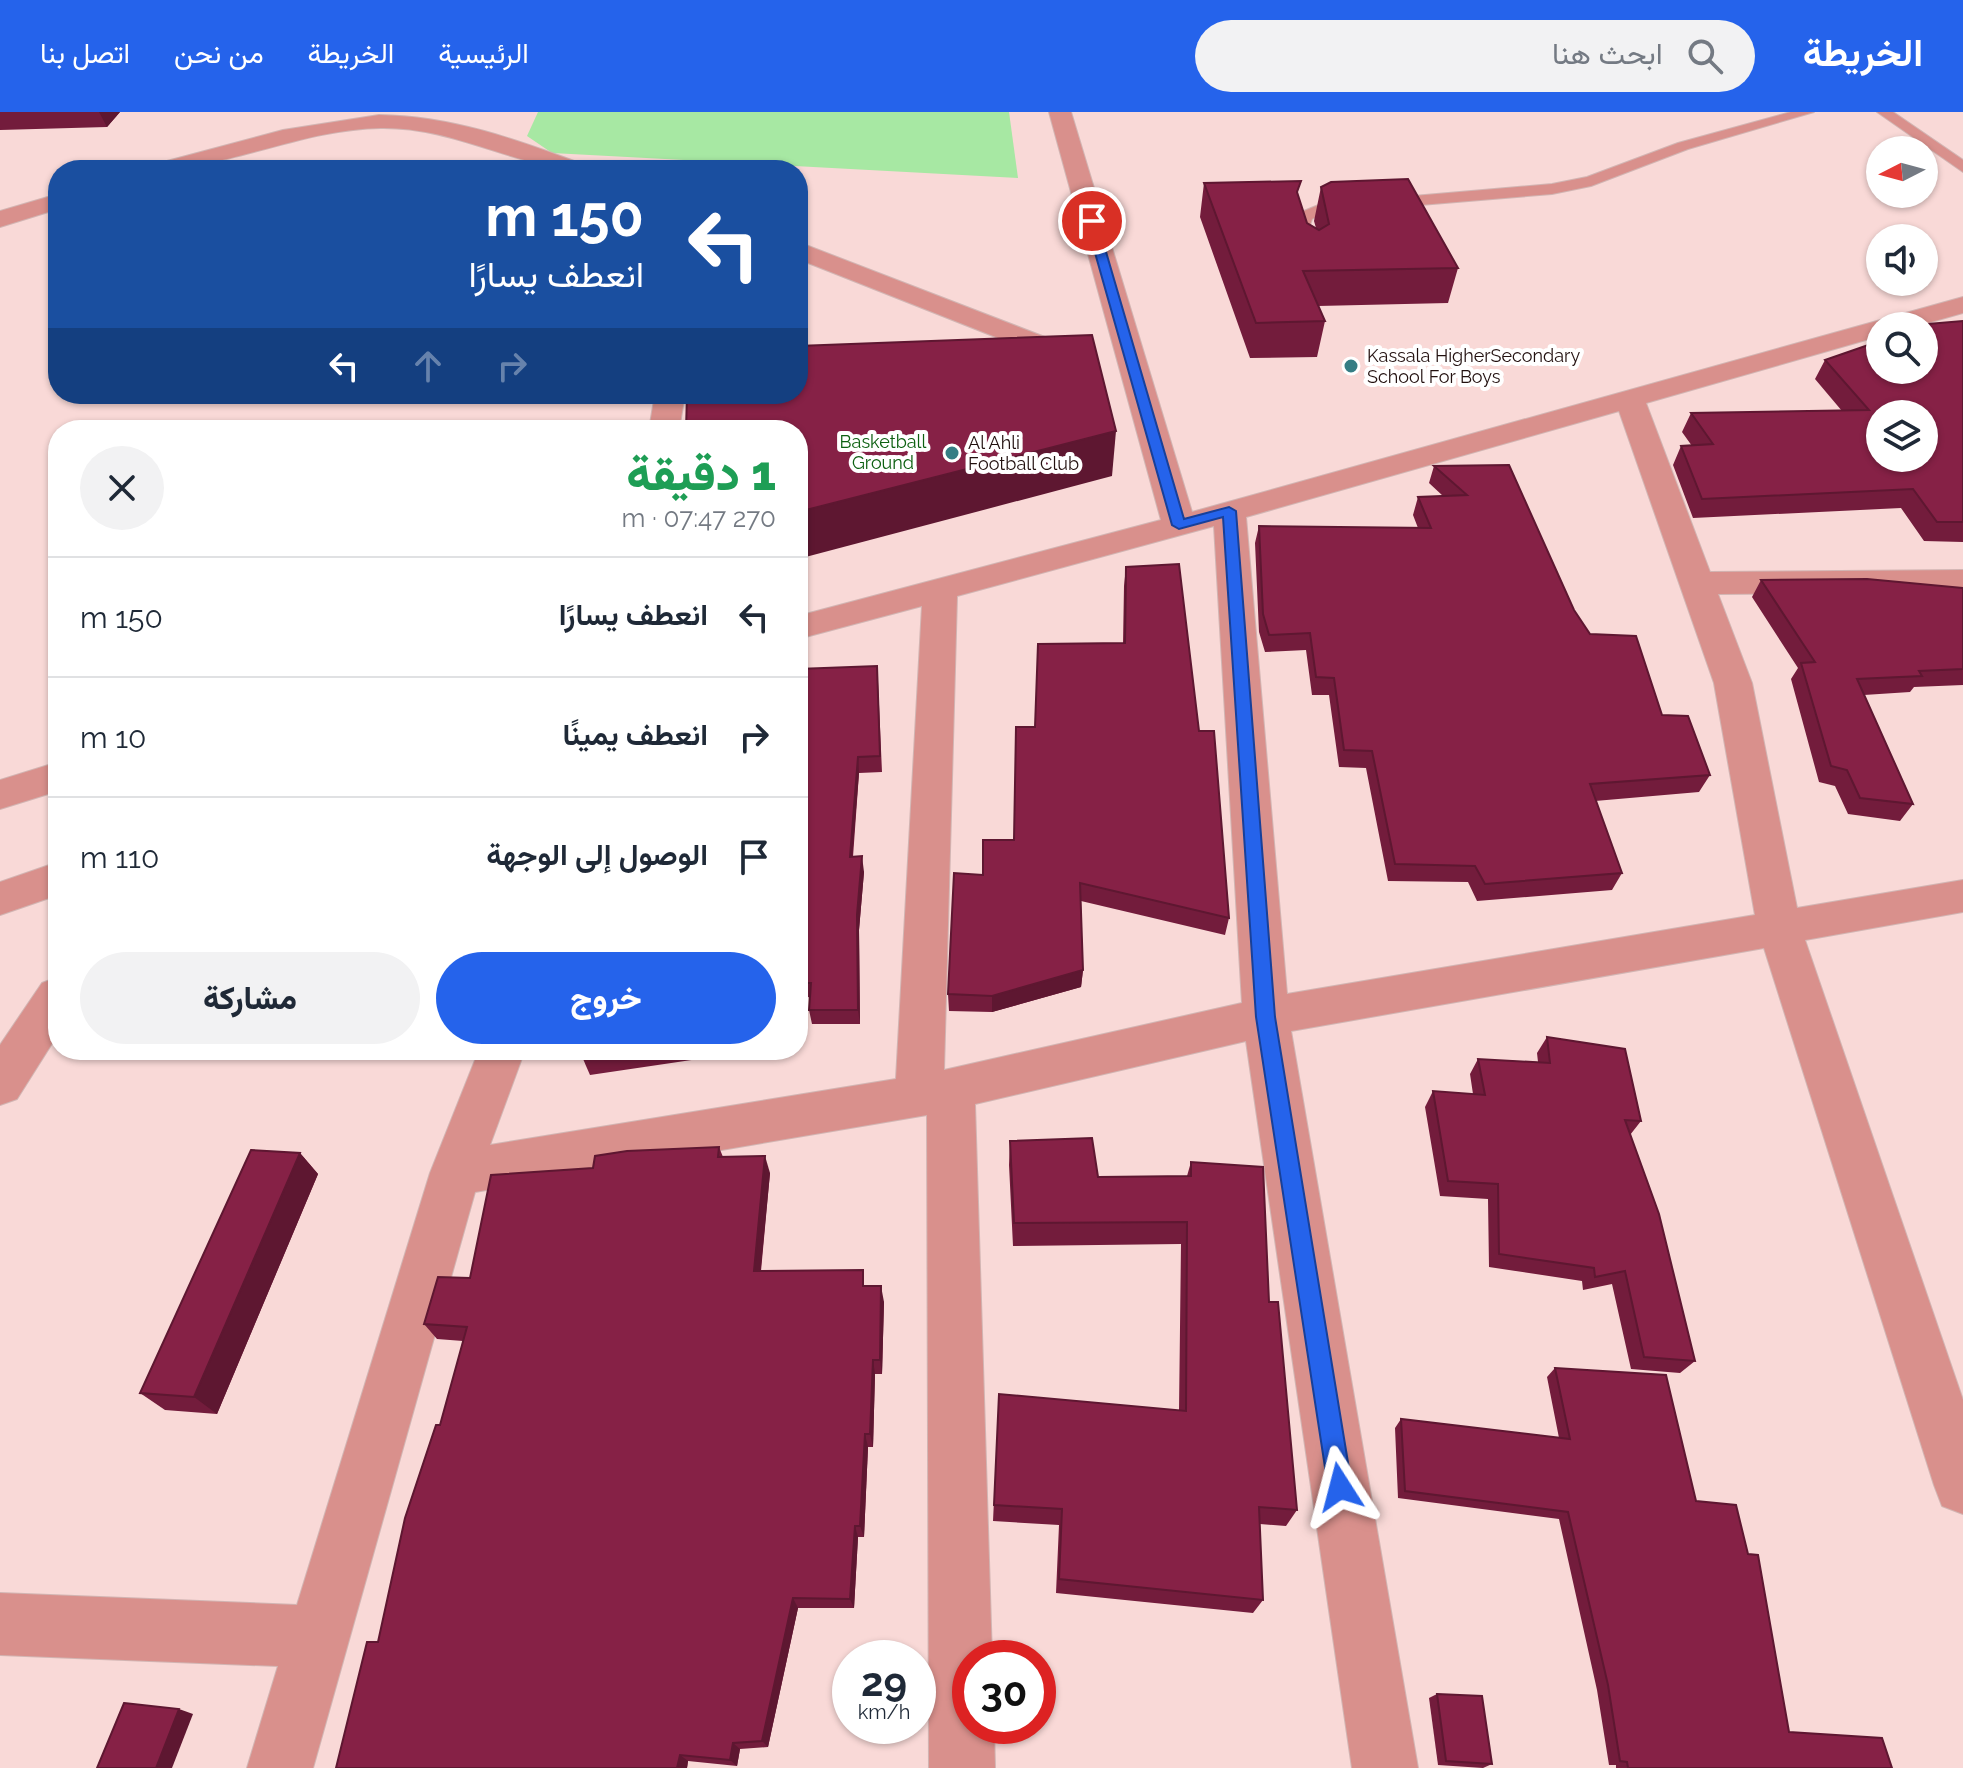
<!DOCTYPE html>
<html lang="ar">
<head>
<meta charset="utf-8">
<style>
  :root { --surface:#fff; --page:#f2f2f3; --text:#1f2937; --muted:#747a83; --line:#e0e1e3; --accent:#2563eb }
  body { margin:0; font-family:Raleway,Vazirmatn,sans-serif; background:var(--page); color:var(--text); direction:rtl; height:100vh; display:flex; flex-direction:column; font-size:30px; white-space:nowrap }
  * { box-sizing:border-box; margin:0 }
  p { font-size:26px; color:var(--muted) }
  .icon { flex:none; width:44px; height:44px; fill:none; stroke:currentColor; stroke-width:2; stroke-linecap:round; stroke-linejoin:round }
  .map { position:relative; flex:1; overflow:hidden; direction:ltr }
  .side { position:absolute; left:48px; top:308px; width:760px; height:640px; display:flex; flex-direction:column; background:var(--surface); border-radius:32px; box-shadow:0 2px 6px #0004; direction:rtl }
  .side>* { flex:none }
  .banner { position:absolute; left:48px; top:48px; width:760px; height:244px; border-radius:32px; box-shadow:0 2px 6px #0004; direction:rtl; background:#1a4fa0; color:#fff; overflow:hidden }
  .needle { width:52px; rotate:264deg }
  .buttons { position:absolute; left:1866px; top:24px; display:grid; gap:16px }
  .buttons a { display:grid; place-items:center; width:72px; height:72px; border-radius:50%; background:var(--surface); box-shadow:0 2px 6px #0004; font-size:40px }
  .speed { position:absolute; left:832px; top:1528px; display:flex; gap:16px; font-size:40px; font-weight:700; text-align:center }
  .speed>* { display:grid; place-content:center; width:104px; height:104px; border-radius:50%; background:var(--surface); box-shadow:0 2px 6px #0004; line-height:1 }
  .speed small { font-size:20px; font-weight:400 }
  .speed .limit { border:12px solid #d22; background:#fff; color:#111 }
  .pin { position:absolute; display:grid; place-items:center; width:68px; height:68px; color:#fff; margin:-34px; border:4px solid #fff; border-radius:50%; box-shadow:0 2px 8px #0007 }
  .me { position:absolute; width:88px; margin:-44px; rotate:351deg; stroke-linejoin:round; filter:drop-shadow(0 0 6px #0008) }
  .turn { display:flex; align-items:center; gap:28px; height:168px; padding:0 32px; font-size:36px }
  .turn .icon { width:104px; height:104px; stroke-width:2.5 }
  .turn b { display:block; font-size:56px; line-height:68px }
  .lanes { display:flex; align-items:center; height:76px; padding:0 32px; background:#0003; justify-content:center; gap:40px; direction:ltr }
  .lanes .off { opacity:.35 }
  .round { display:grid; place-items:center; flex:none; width:84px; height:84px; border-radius:42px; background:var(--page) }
  .overview { display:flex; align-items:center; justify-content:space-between; height:136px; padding:0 32px }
  h1 { font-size:48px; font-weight:800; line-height:60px; color:#1e9e55 }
  .action { display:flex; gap:16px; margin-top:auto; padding:16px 32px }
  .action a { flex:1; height:92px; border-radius:48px; background:var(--accent); color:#fff; font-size:32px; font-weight:800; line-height:92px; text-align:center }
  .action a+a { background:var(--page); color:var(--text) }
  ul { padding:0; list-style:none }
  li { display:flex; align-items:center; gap:24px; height:120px; padding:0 32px; border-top:2px solid var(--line) }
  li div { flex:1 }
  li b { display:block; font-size:30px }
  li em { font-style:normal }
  header { display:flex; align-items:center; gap:48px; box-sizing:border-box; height:112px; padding:0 40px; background:var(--accent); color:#fff }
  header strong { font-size:38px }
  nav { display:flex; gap:44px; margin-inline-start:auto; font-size:28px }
  .search { width:560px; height:72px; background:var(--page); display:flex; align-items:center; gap:20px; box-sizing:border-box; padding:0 28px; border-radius:44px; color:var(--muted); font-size:30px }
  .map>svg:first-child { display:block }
  .green { fill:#a7e8a3 }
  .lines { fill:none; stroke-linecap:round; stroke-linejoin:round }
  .service-casing { stroke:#d2b5b3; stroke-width:2 }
  .minor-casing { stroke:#d2b5b3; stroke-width:2 }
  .service { fill:#d9908c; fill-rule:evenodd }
  .minor { fill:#d9908c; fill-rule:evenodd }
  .wall { fill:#731c3c }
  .shaded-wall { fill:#5e1731 }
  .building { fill:#862146; stroke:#5e1731; stroke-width:2; fill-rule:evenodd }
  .route { fill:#2563eb; stroke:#184099; stroke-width:2 }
  .poi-dot { fill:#357d84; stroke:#fff; stroke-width:3 }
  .labels { text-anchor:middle; stroke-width:8; stroke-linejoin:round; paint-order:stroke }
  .far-poi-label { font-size:18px; fill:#22100f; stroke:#fff; text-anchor:start }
  .far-park-label { font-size:18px; fill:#0d6011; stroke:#fff }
</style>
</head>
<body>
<header>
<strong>الخريطة</strong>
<div class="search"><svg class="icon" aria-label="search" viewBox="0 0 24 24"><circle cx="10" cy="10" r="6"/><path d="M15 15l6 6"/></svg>ابحث هنا</div>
<nav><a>الرئيسية</a><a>الخريطة</a><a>من نحن</a><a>اتصل بنا</a></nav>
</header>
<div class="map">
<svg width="1963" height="1656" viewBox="0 0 1963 1656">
  <rect width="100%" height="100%" fill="#f9d9d7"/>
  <!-- green -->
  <polygon class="green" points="538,0 1009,0 1018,66 552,41 527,24"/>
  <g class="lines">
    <defs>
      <g id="service">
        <polygon points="1791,0 1814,0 1688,37 1591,74 1552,82 1324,101 1312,107 1310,113 1318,141 1310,146 1302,141 1294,113 1299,101 1321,92 1552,72 1587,65 1678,31"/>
        <polygon points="1877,0 1893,0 1963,48 1963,60"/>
      </g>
      <g id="minor">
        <path d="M1049,0H1071L1192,400L1963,185V201L1917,214H1880V224L1646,291L1710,460L1963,458V480L1718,482L1752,571L1797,796L1963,768V800L1805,828L1963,1288V1402L1942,1394L1934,1373L1764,836L1291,919L1418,1656H1352L1246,929L975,992L992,1546H970V1614H994L995,1656H929L927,1003L475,1080L313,1656H247L278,1554L0,1543V1481L297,1493L430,1061L479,938H525L490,1033L896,967L922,494L798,527V504L1161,408ZM1619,299L1714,571L1755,803L1287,882L1246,405ZM1214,414L1242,891L944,958L957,484Z"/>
        <path d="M379,3C452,4 518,28 585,53L589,58C518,58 458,15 381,16C301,17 227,58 148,58L152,53L283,18Z"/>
        <polygon points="58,82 58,97 0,115 0,99"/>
        <polygon points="798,130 1089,242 1093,248 1089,254 1069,254 798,147"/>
        <polygon points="655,282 685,282 679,318 649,318"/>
        <polygon points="58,650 58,679 0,697 0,668"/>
        <polygon points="58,750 58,783 0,803 0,770"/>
        <polygon points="58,865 58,922 17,987 0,993 0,933 42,871"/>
      </g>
    </defs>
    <!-- service casing -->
    <use href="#service" class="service-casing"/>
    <!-- minor casing -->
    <use href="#minor" class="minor-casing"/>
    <!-- service -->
    <use href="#service" class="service"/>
    <!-- minor -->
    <use href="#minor" class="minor"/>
  </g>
  <!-- wall -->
  <g class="wall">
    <polygon points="0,0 120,0 107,15 0,18"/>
    <polygon points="1204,71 1298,84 1307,111 1316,116 1314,109 1321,75 1458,156 1448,191 1318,194 1325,209 1317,245 1250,246 1200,105"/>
    <polygon points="1963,209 1963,430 1924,429 1901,396 1693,406 1673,353 1681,334 1692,334 1682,320 1691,301 1842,299 1815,267 1825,248 1924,258 1924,214 1915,214 1916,213"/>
    <polygon points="1509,353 1574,498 1590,522 1662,603 1710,663 1699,680 1595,689 1622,761 1612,778 1477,789 1468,770 1388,769 1366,656 1339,655 1329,583 1312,583 1306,538 1265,540 1259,520 1255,431 1259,414 1418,416 1413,403 1418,385 1443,384 1429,371 1434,354"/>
    <polygon points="1126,455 1199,619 1229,806 1225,823 1081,789 1083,858 1081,875 992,900 949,899 948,882 983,763 1014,728 1035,615 1123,531 1124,474"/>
    <polygon points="1761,468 1963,476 1963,573 1914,575 1910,580 1864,583 1913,692 1900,709 1848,702 1835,674 1819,670 1791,567 1798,556 1752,485"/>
    <polygon points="798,557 878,570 882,660 859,661 853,745 864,760 859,818 860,912 812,912 809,898 810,885 798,886"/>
    <polygon points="1547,925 1641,1009 1630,1023 1695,1249 1680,1261 1631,1257 1612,1172 1583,1178 1582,1169 1489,1155 1488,1087 1440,1084 1425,995 1433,979 1473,982 1470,962 1478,947 1538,950 1537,941"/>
    <polygon points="581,938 706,938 705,946 590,963 580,940"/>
    <polygon points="1010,1029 1098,1065 1187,1064 1191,1050 1269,1190 1297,1398 1286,1414 1260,1412 1263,1488 1253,1501 1056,1481 1059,1413 993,1409 999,1282 1179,1299 1181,1132 1013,1134 1009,1053"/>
    <polygon points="719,1035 723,1045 770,1061 761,1159 865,1174 884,1190 882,1262 875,1262 873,1335 868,1335 864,1425 858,1425 854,1496 798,1496 768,1635 740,1637 737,1654 688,1649 687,1656 336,1656 378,1530 440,1313 463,1229 437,1227 424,1212 470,1166 593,1056"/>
    <polygon points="300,1041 318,1062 217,1302 165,1298 140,1281"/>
    <polygon points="1555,1256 1696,1389 1789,1620 1892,1656 1616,1656 1616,1653 1609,1653 1597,1578 1559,1407 1398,1386 1395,1316 1401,1307 1559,1326 1547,1265"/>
    <polygon points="1437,1582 1492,1652 1483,1656 1438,1653 1429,1586"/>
  </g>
  <!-- shaded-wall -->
  <g class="shaded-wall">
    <polygon points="99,0 120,0 107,15"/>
    <polygon points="1116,319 1112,364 798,447 798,400"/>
    <polygon points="858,645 859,661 851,760 850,745"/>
    <polygon points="862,744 864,760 859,818 860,912 858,898 857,803"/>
    <polygon points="1083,858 1081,875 992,900 992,884"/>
    <polygon points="300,1041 318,1062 217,1302 194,1285"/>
    <polygon points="765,1044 770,1061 759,1175 754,1159"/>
    <polygon points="881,1174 884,1190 882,1262 880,1248"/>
    <polygon points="873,1248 875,1262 873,1335 870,1322"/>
    <polygon points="865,1322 868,1335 864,1425 860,1414"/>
    <polygon points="855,1414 858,1425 854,1496 850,1487"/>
    <polygon points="793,1486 798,1496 768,1635 762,1629"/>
    <polygon points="179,1597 193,1602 172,1656 156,1656"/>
    <polygon points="733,1631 740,1637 737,1654 730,1648"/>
    <polygon points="680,1643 688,1649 687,1656 677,1656"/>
  </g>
  <!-- building -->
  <g class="building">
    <polygon points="1408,67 1458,156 1303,159 1325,209 1256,211 1204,71 1301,69 1297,80 1307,111 1319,118 1329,112 1321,75 1331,70"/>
    <path d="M1963,209V410H1937L1913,377L1702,387L1681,334L1713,332L1691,301L1869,298L1825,248L1880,229V258H1924V214L1916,213ZM1880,302H1924V346H1880Z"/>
    <polygon points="1092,223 1116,319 798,400 798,318 686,318 687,282 798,282 798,234"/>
    <polygon points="1509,353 1574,498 1590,522 1636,524 1662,603 1688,604 1710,663 1590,672 1622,761 1485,772 1475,754 1395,752 1372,639 1344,638 1334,566 1316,565 1310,521 1269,523 1263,502 1259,414 1431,416 1418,385 1467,383 1434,354"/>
    <polygon points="1179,452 1199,619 1214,619 1229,806 1080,771 1083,858 992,884 948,882 954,761 983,763 983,728 1014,728 1016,615 1035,615 1038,532 1125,531 1126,455"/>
    <polygon points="1867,467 1963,476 1963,557 1919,559 1922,564 1857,567 1913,692 1860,686 1847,658 1831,654 1801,551 1815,550 1761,468"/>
    <polygon points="877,554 880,644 858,645 850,745 862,744 857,803 858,898 809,898 811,871 798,871 798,557"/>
    <polygon points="1547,925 1625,937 1641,1009 1625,1008 1659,1102 1695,1249 1644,1245 1625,1159 1595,1165 1594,1156 1499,1142 1498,1072 1448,1069 1433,979 1485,983 1478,947 1550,951"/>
    <polygon points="1092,1026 1098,1065 1191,1064 1191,1050 1263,1055 1269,1190 1278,1190 1297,1398 1259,1395 1263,1488 1059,1467 1062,1397 994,1393 999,1282 1186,1299 1187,1110 1014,1111 1010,1029"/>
    <polygon points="719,1035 718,1045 765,1044 754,1159 863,1158 863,1174 881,1174 880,1248 873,1248 870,1322 865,1322 860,1414 855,1414 850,1487 793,1486 762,1629 733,1631 730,1648 680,1643 677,1656 336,1656 367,1530 378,1530 405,1406 436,1313 440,1313 467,1215 424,1212 438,1165 470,1166 491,1063 593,1056 595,1044 627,1039"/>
    <polygon points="251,1038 300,1041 194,1285 140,1281"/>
    <polygon points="1555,1256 1666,1263 1696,1389 1736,1393 1748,1442 1758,1443 1789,1620 1882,1626 1892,1656 1628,1656 1627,1650 1620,1649 1608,1573 1568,1400 1405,1379 1401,1307 1570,1327"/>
    <polygon points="1437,1582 1482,1584 1492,1652 1446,1649"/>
    <polygon points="124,1591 179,1597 156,1656 97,1656"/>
  </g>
  <!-- route -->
  <polygon class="route" points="1092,106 1097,109 1184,407 1229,395 1236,399 1275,905 1352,1375 1349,1383 1340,1387 1332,1383 1328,1375 1256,905 1223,405 1179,417 1172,413 1086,109"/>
  <!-- markers -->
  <g class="poi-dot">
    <circle cx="1351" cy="254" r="8"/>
    <circle cx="952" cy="341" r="8"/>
  </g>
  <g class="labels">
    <!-- far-poi labels -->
    <g class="far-poi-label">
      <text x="1367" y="250">Kassala HigherSecondary<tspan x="1367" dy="21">School For Boys</tspan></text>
      <text x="968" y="337">Al Ahli<tspan x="968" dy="21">Football Club</tspan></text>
    </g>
    <!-- far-park labels -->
    <g class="far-park-label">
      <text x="883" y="336">Basketball<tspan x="883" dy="21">Ground</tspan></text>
    </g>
  </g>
</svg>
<div class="buttons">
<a><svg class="needle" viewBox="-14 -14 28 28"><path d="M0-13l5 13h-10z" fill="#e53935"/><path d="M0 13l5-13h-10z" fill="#747a83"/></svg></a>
<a><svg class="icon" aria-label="sound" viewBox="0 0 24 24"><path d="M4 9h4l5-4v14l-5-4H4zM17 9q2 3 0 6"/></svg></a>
<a><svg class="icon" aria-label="search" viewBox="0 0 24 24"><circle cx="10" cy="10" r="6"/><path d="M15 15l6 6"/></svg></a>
<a><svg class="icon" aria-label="layers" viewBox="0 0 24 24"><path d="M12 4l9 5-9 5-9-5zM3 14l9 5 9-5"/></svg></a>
</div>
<div class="speed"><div>29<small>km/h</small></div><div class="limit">30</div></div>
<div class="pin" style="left:1092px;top:109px;background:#d93025"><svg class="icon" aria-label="arrive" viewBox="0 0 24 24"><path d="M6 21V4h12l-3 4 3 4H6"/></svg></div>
<svg class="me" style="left:1340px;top:1375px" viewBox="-20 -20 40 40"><path d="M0-17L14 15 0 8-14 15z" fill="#2563eb" stroke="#fff" stroke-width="4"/></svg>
<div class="banner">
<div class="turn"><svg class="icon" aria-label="left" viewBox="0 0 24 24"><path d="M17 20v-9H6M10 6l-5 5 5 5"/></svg><div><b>150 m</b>انعطف يسارًا</div></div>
<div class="lanes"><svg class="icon" aria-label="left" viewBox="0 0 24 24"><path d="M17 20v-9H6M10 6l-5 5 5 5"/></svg><svg class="icon off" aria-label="ahead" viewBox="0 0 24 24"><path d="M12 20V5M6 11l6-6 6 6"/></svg><svg class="icon off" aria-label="right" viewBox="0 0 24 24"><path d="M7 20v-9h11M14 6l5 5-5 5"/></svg></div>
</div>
<section class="side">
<div class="overview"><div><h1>1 دقيقة</h1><p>270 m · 07:47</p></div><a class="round"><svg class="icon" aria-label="close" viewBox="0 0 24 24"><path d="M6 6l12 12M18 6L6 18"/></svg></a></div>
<ul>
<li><svg class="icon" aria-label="left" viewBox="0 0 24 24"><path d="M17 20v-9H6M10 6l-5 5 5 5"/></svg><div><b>انعطف يسارًا</b></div><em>150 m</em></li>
<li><svg class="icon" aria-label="right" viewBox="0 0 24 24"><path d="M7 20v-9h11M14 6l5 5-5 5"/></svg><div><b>انعطف يمينًا</b></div><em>10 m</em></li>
<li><svg class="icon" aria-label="arrive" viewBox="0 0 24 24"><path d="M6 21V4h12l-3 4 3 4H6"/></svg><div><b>الوصول إلى الوجهة</b></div><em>110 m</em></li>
</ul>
<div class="action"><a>خروج</a><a>مشاركة</a></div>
</section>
</div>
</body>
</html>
